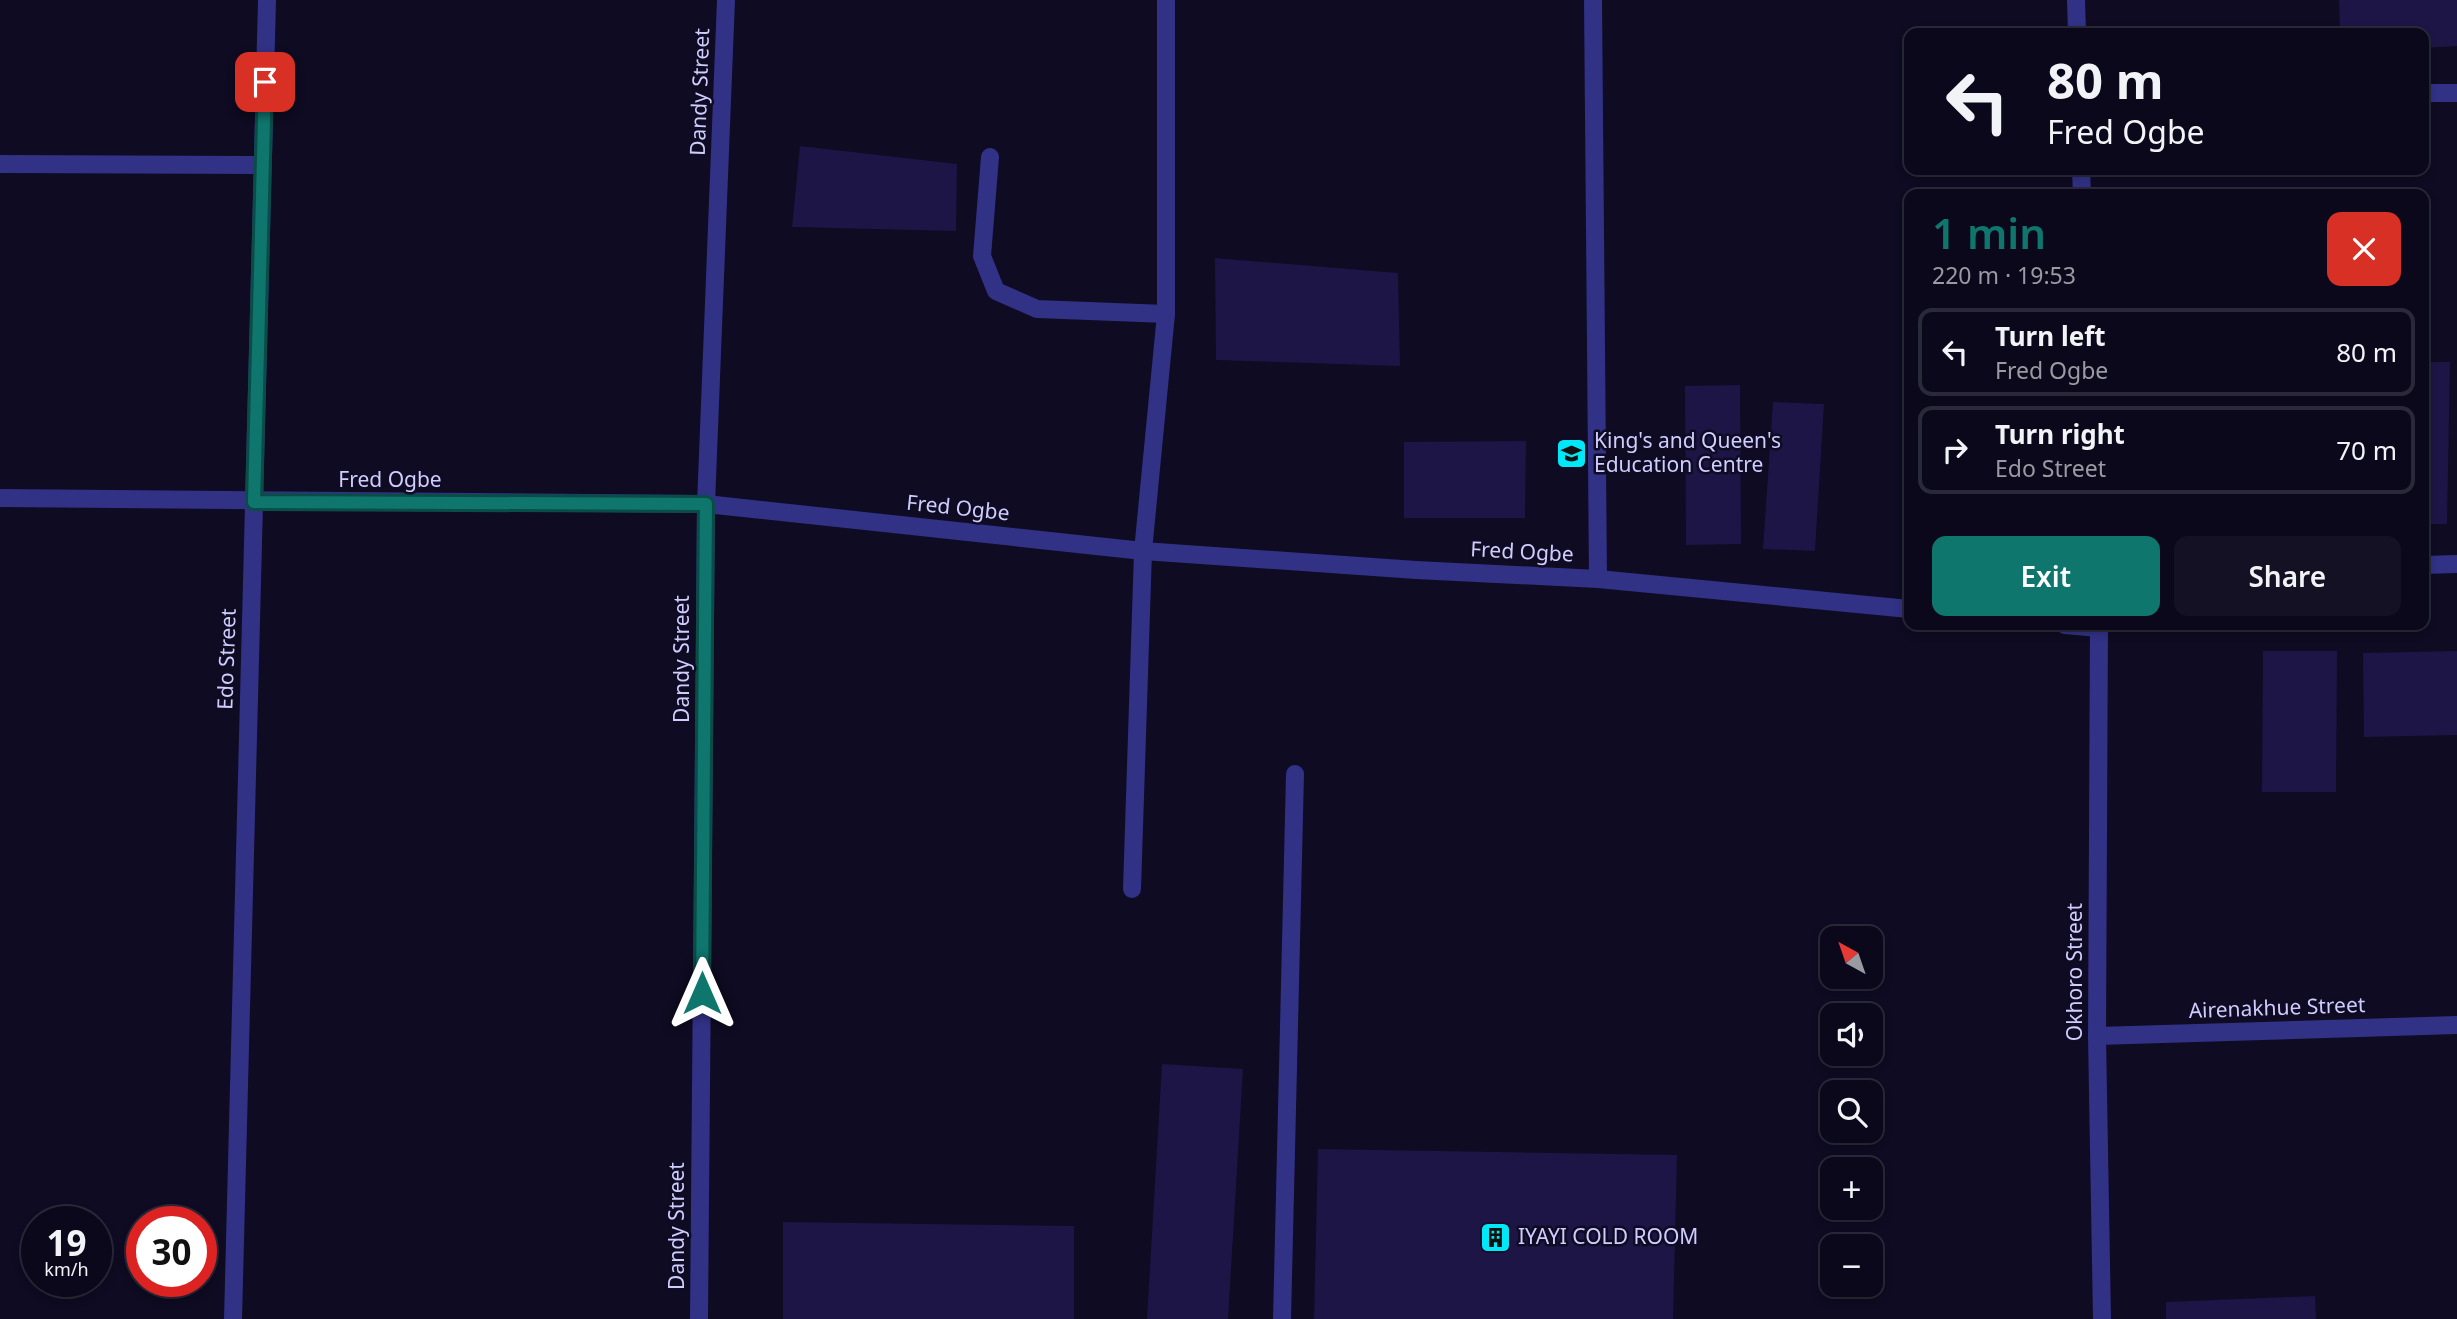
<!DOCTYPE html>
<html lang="en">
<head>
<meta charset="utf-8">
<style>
  :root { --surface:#0a081a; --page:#131123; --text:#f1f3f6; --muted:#999aa2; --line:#2a2939; --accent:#0f766e }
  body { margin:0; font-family:"Noto Sans",sans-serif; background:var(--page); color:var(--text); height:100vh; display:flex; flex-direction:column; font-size:26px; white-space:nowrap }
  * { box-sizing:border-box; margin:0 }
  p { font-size:23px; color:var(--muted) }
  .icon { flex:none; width:38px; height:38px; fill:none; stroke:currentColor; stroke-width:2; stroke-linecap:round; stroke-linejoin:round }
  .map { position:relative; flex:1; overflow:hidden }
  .drawer { position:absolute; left:1904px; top:189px; width:525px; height:441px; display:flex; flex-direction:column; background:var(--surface); border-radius:14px; box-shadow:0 4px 10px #0003,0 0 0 2px var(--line) }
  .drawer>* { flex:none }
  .hud { position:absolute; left:1904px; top:28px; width:525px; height:147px; border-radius:14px; box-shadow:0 4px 10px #0003,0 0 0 2px var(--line); background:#0a081a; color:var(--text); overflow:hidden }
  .needle { width:46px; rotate:320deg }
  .tools { position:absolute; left:1820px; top:926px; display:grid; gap:14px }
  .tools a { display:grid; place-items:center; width:63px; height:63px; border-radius:14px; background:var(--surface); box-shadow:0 4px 10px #0003,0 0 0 2px var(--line); font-size:35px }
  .speed { position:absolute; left:21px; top:1206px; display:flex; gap:14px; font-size:35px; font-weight:700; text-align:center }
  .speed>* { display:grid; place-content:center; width:91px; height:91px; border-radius:50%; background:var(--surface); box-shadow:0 4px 10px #0003,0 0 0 2px var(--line); line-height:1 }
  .speed small { font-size:18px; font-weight:400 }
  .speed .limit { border:10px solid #d22; background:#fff; color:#111 }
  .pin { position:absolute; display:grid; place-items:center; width:60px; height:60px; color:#fff; margin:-30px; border-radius:14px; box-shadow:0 4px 10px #0006 }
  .me { position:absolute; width:77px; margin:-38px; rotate:0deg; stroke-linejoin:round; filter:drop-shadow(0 0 5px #0008) }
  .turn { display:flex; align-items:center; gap:24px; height:147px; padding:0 28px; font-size:32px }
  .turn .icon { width:91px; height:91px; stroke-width:2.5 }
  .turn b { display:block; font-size:49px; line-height:60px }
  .round { display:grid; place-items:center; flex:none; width:74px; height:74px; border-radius:14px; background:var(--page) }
  .head { display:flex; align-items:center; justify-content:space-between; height:119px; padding:0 28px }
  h1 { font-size:42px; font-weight:600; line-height:52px; color:var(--accent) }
  .primary-button { display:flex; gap:14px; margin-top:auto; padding:14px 28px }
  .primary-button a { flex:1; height:80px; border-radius:14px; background:var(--accent); color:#fff; font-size:28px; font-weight:600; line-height:80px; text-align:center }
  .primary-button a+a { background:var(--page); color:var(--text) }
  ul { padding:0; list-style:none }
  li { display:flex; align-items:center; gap:21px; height:88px; margin:0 14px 10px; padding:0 14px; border:4px solid var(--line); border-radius:14px }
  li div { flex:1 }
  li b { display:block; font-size:26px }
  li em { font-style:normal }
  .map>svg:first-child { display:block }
  .building { fill:#1d1545 }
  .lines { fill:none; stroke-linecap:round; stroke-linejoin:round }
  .service { stroke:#313186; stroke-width:18 }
  .minor { stroke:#313186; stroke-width:18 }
  .tertiary { stroke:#313186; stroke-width:18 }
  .route-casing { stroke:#0a4d48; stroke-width:18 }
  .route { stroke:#0f766e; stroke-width:12 }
  .labels { text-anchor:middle; stroke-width:5; stroke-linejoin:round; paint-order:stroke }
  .street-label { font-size:21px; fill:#cfccff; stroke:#0e0b22 }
  .poi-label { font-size:21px; fill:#cfccff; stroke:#0e0b22; text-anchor:start }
</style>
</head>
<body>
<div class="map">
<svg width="2457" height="1319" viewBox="0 0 2457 1319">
  <rect width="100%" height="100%" fill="#0e0b22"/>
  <!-- building -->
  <g class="building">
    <polygon points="2339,0 2457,0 2457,46 2424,48 2424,33 2340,33"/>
    <polygon points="800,146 957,164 956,231 792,227"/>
    <polygon points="1215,258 1398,273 1400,366 1216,360"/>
    <polygon points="2424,362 2450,362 2447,524 2424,524"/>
    <polygon points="1740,385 1741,544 1686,545 1685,386"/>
    <polygon points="1773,402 1824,404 1815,551 1763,549"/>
    <polygon points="1526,441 1525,518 1404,518 1404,442"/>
    <polygon points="2263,651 2337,651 2336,792 2262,792"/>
    <polygon points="2457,651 2457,735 2364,737 2363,653"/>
    <polygon points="1162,1064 1243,1069 1228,1319 1147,1319"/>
    <polygon points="1318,1149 1677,1155 1673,1319 1314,1319"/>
    <polygon points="783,1222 1074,1226 1074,1319 783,1319"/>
    <polygon points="2315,1296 2316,1319 2166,1319 2166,1302"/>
  </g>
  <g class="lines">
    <!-- service -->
    <g class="service">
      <polyline points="990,157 982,256 996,291 1037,309 1166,314"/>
      <polyline points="1282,1319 1295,774"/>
    </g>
    <!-- minor -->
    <g class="minor">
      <polyline points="1593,0 1598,579"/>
      <polyline points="2424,93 2457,93"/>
      <polyline points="0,164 263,165"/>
      <polyline points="0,498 706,504 1143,551 1416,570 1598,579 1909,609"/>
      <polyline points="2424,565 2457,564"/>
      <polyline points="2065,625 2099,628"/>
      <polyline points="1132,889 1143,551 1166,314 1166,0"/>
      <polyline points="2097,1036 2457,1025"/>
      <polyline points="233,1319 267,0"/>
      <polyline points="699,1319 706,504 726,0"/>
    </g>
    <!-- tertiary -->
    <g class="tertiary">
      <polyline points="2076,0 2077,33"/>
      <polyline points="2081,170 2082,194"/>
      <polyline points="2099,625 2097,1036 2102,1319"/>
    </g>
  </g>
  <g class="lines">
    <defs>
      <polyline id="route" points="265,82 254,502 706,504 702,993"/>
    </defs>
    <!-- route casing -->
    <use href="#route" class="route-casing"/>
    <!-- route -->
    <use href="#route" class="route"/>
  </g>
  <!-- icons -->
  <defs>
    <symbol id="school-square" viewBox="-11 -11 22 22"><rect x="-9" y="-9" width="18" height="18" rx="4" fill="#00e8f7" stroke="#0e0b22"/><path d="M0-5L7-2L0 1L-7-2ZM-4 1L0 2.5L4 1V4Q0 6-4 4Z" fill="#111"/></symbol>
    <symbol id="building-square" viewBox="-11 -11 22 22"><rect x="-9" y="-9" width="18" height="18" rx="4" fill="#00e8f7" stroke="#0e0b22"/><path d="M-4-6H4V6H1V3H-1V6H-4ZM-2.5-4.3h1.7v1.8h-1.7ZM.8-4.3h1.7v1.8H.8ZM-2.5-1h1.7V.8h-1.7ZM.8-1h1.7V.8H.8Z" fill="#111"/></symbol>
  </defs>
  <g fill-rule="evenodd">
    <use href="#school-square" x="1554" y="436" width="35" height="35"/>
    <use href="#building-square" x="1478" y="1220" width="35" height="35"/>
  </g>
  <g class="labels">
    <!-- street labels -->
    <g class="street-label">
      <text transform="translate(700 92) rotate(-88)" y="7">Dandy Street</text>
      <text x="390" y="487">Fred Ogbe</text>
      <text transform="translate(958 508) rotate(6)" y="7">Fred Ogbe</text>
      <text transform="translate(1522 552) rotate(3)" y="7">Fred Ogbe</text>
      <text transform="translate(227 659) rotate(-88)" y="7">Edo Street</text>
      <text transform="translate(682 659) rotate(-90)" y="7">Dandy Street</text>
      <text transform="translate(2075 972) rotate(-90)" y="7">Okhoro Street</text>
      <text transform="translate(2277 1008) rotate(-2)" y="7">Airenakhue Street</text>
      <text transform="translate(677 1226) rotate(-90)" y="7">Dandy Street</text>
    </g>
    <!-- poi labels -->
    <g class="poi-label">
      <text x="1594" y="448">King's and Queen's<tspan x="1594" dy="24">Education Centre</tspan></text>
      <text x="1518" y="1244">IYAYI COLD ROOM</text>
    </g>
  </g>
</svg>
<div class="tools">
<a><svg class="needle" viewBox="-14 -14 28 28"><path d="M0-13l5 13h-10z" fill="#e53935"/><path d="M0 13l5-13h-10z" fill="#999aa2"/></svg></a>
<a><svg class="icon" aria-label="sound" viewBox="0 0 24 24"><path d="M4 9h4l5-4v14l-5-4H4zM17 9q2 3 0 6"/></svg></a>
<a><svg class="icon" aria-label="search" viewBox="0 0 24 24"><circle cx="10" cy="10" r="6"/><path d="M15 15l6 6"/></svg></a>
<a>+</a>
<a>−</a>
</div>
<div class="speed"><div>19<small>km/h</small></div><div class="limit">30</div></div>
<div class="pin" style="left:265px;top:82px;background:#d93025"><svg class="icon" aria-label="arrive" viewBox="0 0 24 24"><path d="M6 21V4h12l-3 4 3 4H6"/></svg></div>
<svg class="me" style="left:702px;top:993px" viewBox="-20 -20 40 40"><path d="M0-17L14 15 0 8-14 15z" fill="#0f766e" stroke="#fff" stroke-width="4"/></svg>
<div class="hud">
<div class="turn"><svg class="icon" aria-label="left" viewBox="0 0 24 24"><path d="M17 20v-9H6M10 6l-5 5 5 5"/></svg><div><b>80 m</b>Fred Ogbe</div></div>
</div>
<section class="drawer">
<div class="head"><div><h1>1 min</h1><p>220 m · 19:53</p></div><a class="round" style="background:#d93025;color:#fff"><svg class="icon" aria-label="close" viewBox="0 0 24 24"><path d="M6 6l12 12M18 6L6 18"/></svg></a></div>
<ul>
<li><svg class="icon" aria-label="left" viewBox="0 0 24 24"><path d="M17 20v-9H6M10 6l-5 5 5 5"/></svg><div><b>Turn left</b><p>Fred Ogbe</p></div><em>80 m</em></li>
<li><svg class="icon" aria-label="right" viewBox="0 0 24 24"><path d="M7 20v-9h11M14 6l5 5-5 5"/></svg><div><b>Turn right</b><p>Edo Street</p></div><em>70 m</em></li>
</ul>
<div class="primary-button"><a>Exit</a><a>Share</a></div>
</section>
</div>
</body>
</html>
